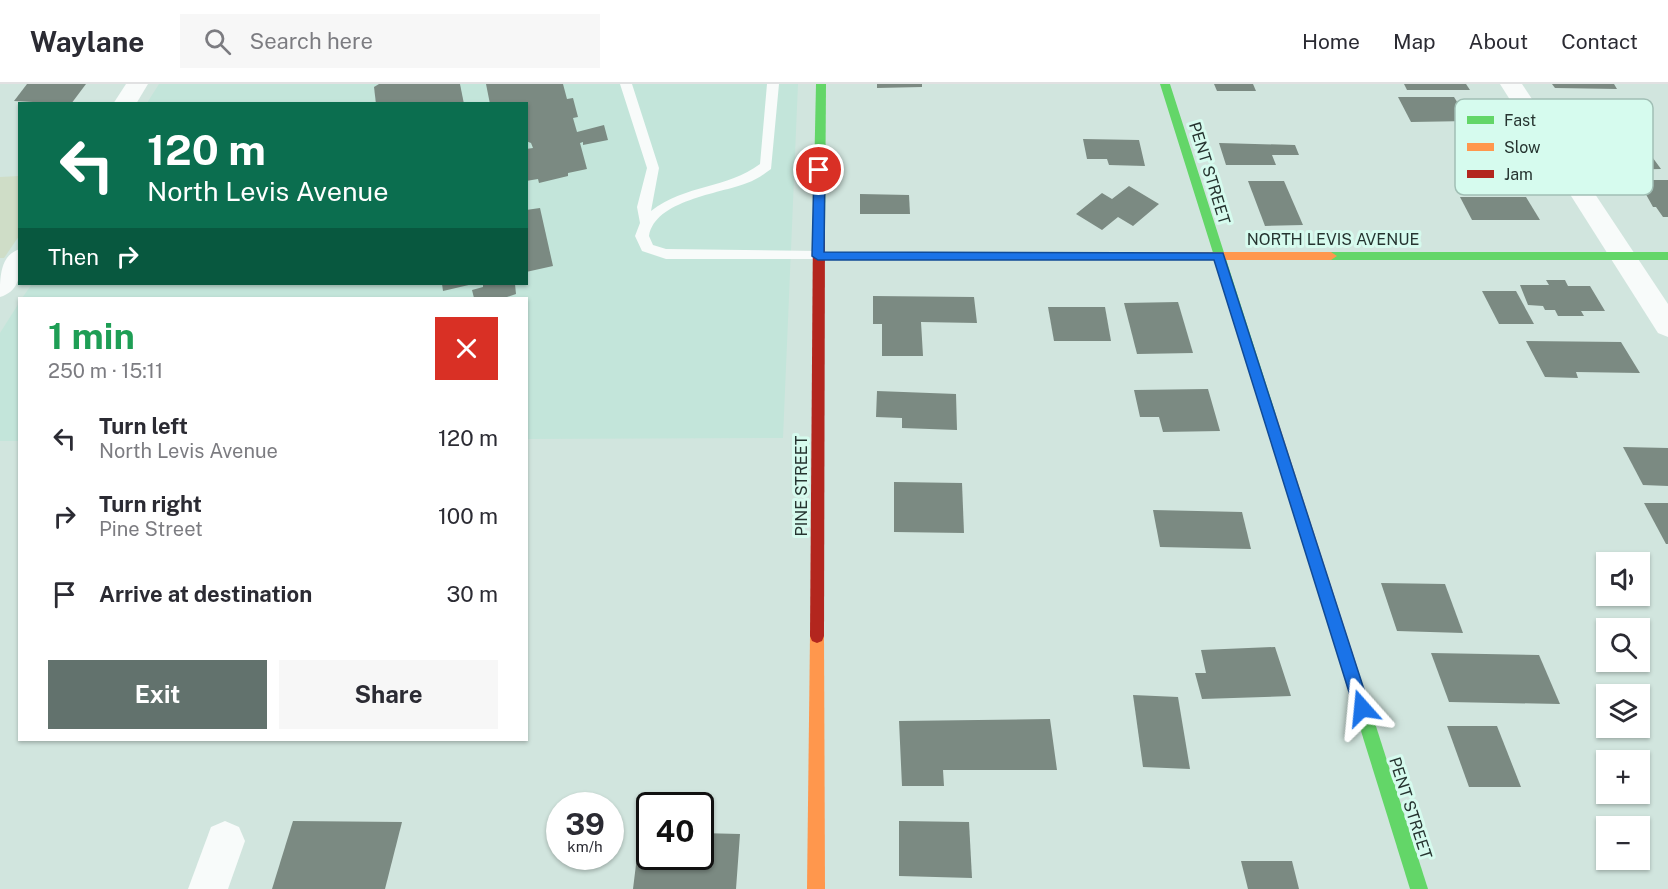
<!DOCTYPE html>
<html lang="en">
<head>
<meta charset="utf-8">
<style>
  :root { --surface:#fff; --page:#f7f7f7; --text:#2b2b33; --muted:#7c7c81; --line:#e1e1e2; --accent:#62726d }
  body { margin:0; font-family:"Public Sans",sans-serif; background:var(--page); color:var(--text); height:100vh; display:flex; flex-direction:column; font-size:22px; white-space:nowrap }
  * { box-sizing:border-box; margin:0 }
  p { font-size:20px; color:var(--muted) }
  .icon { flex:none; width:33px; height:33px; fill:none; stroke:currentColor; stroke-width:2; stroke-linecap:round; stroke-linejoin:round }
  .map { position:relative; flex:1; overflow:hidden }
  .sheet { position:absolute; left:18px; top:213px; width:510px; height:444px; display:flex; flex-direction:column; background:var(--surface); border-radius:0px; box-shadow:0 2px 4px #0004 }
  .sheet>* { flex:none }
  .banner { position:absolute; left:18px; top:18px; width:510px; height:183px; border-radius:0px; box-shadow:0 2px 4px #0004; background:#0b6e4f; color:#fff; overflow:hidden }
  .buttons { position:absolute; left:1596px; top:468px; display:grid; gap:12px }
  .buttons a { display:grid; place-items:center; width:54px; height:54px; border-radius:0px; background:var(--surface); box-shadow:0 2px 4px #0004; font-size:30px }
  .speed { position:absolute; left:546px; top:708px; display:flex; gap:12px; font-size:30px; font-weight:700; text-align:center }
  .speed>* { display:grid; place-content:center; width:78px; height:78px; border-radius:50%; background:var(--surface); box-shadow:0 2px 4px #0004; line-height:1 }
  .speed small { font-size:15px; font-weight:400 }
  .speed .limit { border:3px solid #111; border-radius:9px; background:#fff; color:#111 }
  .pin { position:absolute; display:grid; place-items:center; width:51px; height:51px; color:#fff; margin:-26px; border:3px solid #fff; border-radius:50%; box-shadow:0 2px 6px #0007 }
  .me { position:absolute; width:66px; margin:-33px; rotate:342deg; stroke-linejoin:round; filter:drop-shadow(0 0 4px #0008) }
  .turn { display:flex; align-items:center; gap:21px; height:126px; padding:0 30px; font-size:27px }
  .turn .icon { width:78px; height:78px; stroke-width:2.5 }
  .turn b { display:block; font-size:42px; line-height:51px }
  .then { display:flex; align-items:center; height:57px; padding:0 30px; background:#0003; gap:12px; font-size:22px }
  .round { display:grid; place-items:center; flex:none; width:63px; height:63px; border-radius:0px; background:var(--page) }
  .overview { display:flex; align-items:center; justify-content:space-between; height:102px; padding:0 30px }
  h1 { font-size:36px; font-weight:700; line-height:45px; color:#1e9e55 }
  .button { display:flex; gap:12px; margin-top:auto; padding:12px 30px }
  .button a { flex:1; height:69px; border-radius:0px; background:var(--accent); color:#fff; font-size:24px; font-weight:700; line-height:69px; text-align:center }
  .button a+a { background:var(--page); color:var(--text) }
  ul { padding:0; list-style:none }
  li { display:flex; align-items:center; gap:18px; height:78px; padding:0 30px }
  li div { flex:1 }
  li b { display:block; font-size:22px }
  li em { font-style:normal }
  header { display:flex; align-items:center; gap:36px; box-sizing:border-box; height:84px; padding:0 30px; background:var(--surface); border-bottom:2px solid var(--line) }
  header strong { font-size:28px }
  nav { display:flex; gap:33px; margin-inline-start:auto; font-size:21px }
  .search { width:420px; height:54px; background:var(--page); display:flex; align-items:center; gap:15px; box-sizing:border-box; padding:0 21px; border-radius:0px; color:var(--muted); font-size:22px }
  .map>svg:first-child { display:block }
  .built { fill:#c3e5da }
  .green { fill:#cfddc7 }
  .building { fill:#7b8a82 }
  .lines { fill:none; stroke-linecap:round; stroke-linejoin:round }
  .lane { fill:#f8fbfa; fill-rule:evenodd }
  .street { fill:#f8fbfa; fill-rule:evenodd }
  .fast { fill:#63d668; fill-rule:evenodd }
  .slow { fill:#ff974d; fill-rule:evenodd }
  .jam { fill:#b3261e; fill-rule:evenodd }
  .route { fill:#1a73e8; stroke:#114b97; stroke-width:1.5 }
  .labels { text-anchor:middle; stroke-width:6; stroke-linejoin:round; paint-order:stroke }
  .street-label { font-size:16px; fill:#263430; stroke:#d6fbee }
  .key { fill:#d6fbee; stroke:#a1bfb5; stroke-width:1.5 }
  .key-label { font-size:16px; fill:#263430 }
</style>
</head>
<body>
<header>
<strong>Waylane</strong>
<div class="search"><svg class="icon" aria-label="search" viewBox="0 0 24 24"><circle cx="10" cy="10" r="6"/><path d="M15 15l6 6"/></svg>Search here</div>
<nav><a>Home</a><a>Map</a><a>About</a><a>Contact</a></nav>
</header>
<div class="map">
<svg width="1668" height="805" viewBox="0 0 1668 805">
  <rect width="100%" height="100%" fill="#d1e5de"/>
  <!-- built -->
  <g class="built">
    <polygon points="159,0 798,0 783,354 527,355 526,214 22,214 32,200 526,200 526,20 147,19"/>
    <polygon points="19,219 19,357 0,357 0,249"/>
  </g>
  <!-- green -->
  <polygon class="green" points="19,92 19,152 4,174 0,174 0,93"/>
  <!-- building -->
  <g class="building">
    <polygon points="27,0 86,0 71,20 14,17"/>
    <polygon points="379,0 460,0 464,20 376,20 374,3"/>
    <polygon points="486,0 563,0 567,15 573,14 578,33 573,34 577,48 604,41 608,56 583,61 583,58 580,59 587,85 568,89 568,92 539,99 538,95 526,97 526,65 533,64 531,59 526,57 526,20 490,20"/>
    <polygon points="877,0 922,0 922,3 877,4"/>
    <polygon points="1214,0 1253,0 1256,7 1217,7"/>
    <polygon points="1404,0 1466,0 1470,6 1407,6"/>
    <polygon points="1552,0 1614,0 1617,5 1555,4"/>
    <polygon points="1398,13 1454,13 1469,37 1411,38"/>
    <polygon points="1623,49 1627,55 1639,55 1661,85 1615,86 1607,74 1605,74 1590,50"/>
    <polygon points="1083,55 1139,56 1145,82 1109,81 1107,75 1087,75"/>
    <polygon points="1219,59 1295,61 1299,71 1272,71 1276,81 1226,81"/>
    <polygon points="1638,96 1668,96 1668,133 1663,133 1656,123 1653,123"/>
    <polygon points="1248,97 1284,97 1303,141 1265,142"/>
    <polygon points="1129,102 1159,120 1133,142 1118,133 1102,146 1076,130 1102,109 1112,115"/>
    <polygon points="860,110 909,111 910,130 860,130"/>
    <polygon points="1460,113 1526,113 1540,136 1472,136"/>
    <polygon points="540,124 553,182 526,188 526,126"/>
    <polygon points="1546,196 1565,196 1568,202 1590,202 1605,227 1581,227 1584,232 1558,232 1555,226 1545,226 1543,222 1528,221 1520,201 1549,201"/>
    <polygon points="442,200 473,200 443,207"/>
    <polygon points="483,200 515,200 516,210 504,214 483,214 483,213 474,214 472,206 483,203"/>
    <polygon points="1482,207 1516,207 1534,240 1499,240"/>
    <polygon points="873,212 974,213 977,239 921,238 923,272 882,272 882,240 873,240"/>
    <polygon points="1178,218 1193,269 1137,270 1124,219"/>
    <polygon points="1048,223 1105,223 1111,257 1054,257"/>
    <polygon points="1526,257 1621,258 1640,289 1576,288 1578,294 1545,293"/>
    <polygon points="1208,305 1220,347 1163,348 1159,333 1140,333 1134,306"/>
    <polygon points="877,307 956,310 957,346 902,344 902,334 876,333"/>
    <polygon points="1623,363 1668,364 1668,402 1643,401"/>
    <polygon points="894,398 962,399 964,449 894,448"/>
    <polygon points="1644,419 1668,419 1668,460 1666,460"/>
    <polygon points="1153,426 1242,428 1251,465 1160,463"/>
    <polygon points="1381,499 1445,500 1463,549 1397,547"/>
    <polygon points="1275,563 1291,612 1202,615 1195,589 1206,589 1201,566"/>
    <polygon points="1431,569 1539,571 1560,620 1449,618"/>
    <polygon points="1133,611 1178,613 1190,685 1143,683"/>
    <polygon points="1050,635 1057,686 943,686 944,702 902,702 899,637"/>
    <polygon points="1447,642 1497,642 1521,703 1469,703"/>
    <polygon points="293,737 402,738 385,805 272,805"/>
    <polygon points="899,737 969,738 972,794 899,792"/>
    <polygon points="640,748 650,748 650,772 700,772 700,749 740,750 736,805 633,805"/>
    <polygon points="1241,777 1292,777 1299,805 1248,805"/>
  </g>
  <g class="lines">
    <!-- lane -->
    <path class="lane" d="M620,0H632L659,84L651,127C686,100 727,105 760,80L767,0H779L771,85C763,91 756,96 747,99C719,110 655,116 649,152L653,161L666,165L818,167L825,172L823,175H666L642,167L635,152L640,139L637,123L647,84Z"/>
    <!-- street -->
    <g class="street">
      <polygon points="126,0 148,0 136,20 113,20"/>
      <polygon points="1500,0 1522,0 1668,220 1668,253 1658,249"/>
      <path d="M20,165C20,185 23,206 0,213C0,193 0,171 20,165Z"/>
      <polygon points="225,737 239,743 245,757 228,805 188,805 211,743"/>
    </g>
    <!-- fast -->
    <g class="fast">
      <polygon points="816,0 826,0 825,140 819,144 813,140"/>
      <polygon points="1160,0 1170,0 1276,331 1275,335 1265,335 1264,331"/>
      <polygon points="818,168 1102,168 1108,172 1102,176 818,176 812,172"/>
      <polygon points="1331,168 1668,168 1668,176 1331,176 1325,172"/>
      <polygon points="1351,582 1356,584 1359,589 1428,805 1410,805 1343,589 1346,584"/>
    </g>
    <!-- slow -->
    <g class="slow">
      <polygon points="1102,168 1331,168 1337,172 1331,176 1102,176 1096,172"/>
      <polygon points="1270,326 1276,331 1359,589 1356,594 1351,596 1346,594 1343,589 1264,331"/>
      <polygon points="817,545 822,547 824,552 825,805 807,805 810,552 812,547"/>
    </g>
    <!-- jam -->
    <polygon class="jam" points="819,136 825,140 824,552 822,557 817,559 812,557 810,552 813,140"/>
  </g>
  <!-- route -->
  <polygon class="route" points="819,83 825,86 824,168 1223,169 1370,624 1368,630 1362,632 1356,630 1354,624 1214,176 818,176 812,172 814,86"/>
  <g class="labels">
    <!-- street labels -->
    <g class="street-label">
      <text transform="translate(1210 89) rotate(73)" y="6">PENT STREET</text>
      <text x="1333" y="161">NORTH LEVIS AVENUE</text>
      <text transform="translate(801 402) rotate(-90)" y="6">PINE STREET</text>
      <text transform="translate(1411 724) rotate(72)" y="6">PENT STREET</text>
    </g>
  </g>
  <!-- legend -->
  <rect x="1455" y="15" width="198" height="96" rx="9" class="key"/>
  <rect x="1467" y="32" width="27" height="8" fill="#63d668"/>
  <rect x="1467" y="59" width="27" height="8" fill="#ff974d"/>
  <rect x="1467" y="86" width="27" height="8" fill="#b3261e"/>
  <g class="key-label">
    <text x="1504" y="42">Fast</text>
    <text x="1504" y="69">Slow</text>
    <text x="1504" y="96">Jam</text>
  </g>
</svg>
<div class="buttons">
<a><svg class="icon" aria-label="sound" viewBox="0 0 24 24"><path d="M4 9h4l5-4v14l-5-4H4zM17 9q2 3 0 6"/></svg></a>
<a><svg class="icon" aria-label="search" viewBox="0 0 24 24"><circle cx="10" cy="10" r="6"/><path d="M15 15l6 6"/></svg></a>
<a><svg class="icon" aria-label="layers" viewBox="0 0 24 24"><path d="M12 4l9 5-9 5-9-5zM3 14l9 5 9-5"/></svg></a>
<a>+</a>
<a>−</a>
</div>
<div class="speed"><div>39<small>km/h</small></div><div class="limit">40</div></div>
<div class="pin" style="left:819px;top:86px;background:#d93025"><svg class="icon" aria-label="arrive" viewBox="0 0 24 24"><path d="M6 21V4h12l-3 4 3 4H6"/></svg></div>
<svg class="me" style="left:1362px;top:624px" viewBox="-20 -20 40 40"><path d="M0-17L14 15 0 8-14 15z" fill="#1a73e8" stroke="#fff" stroke-width="4"/></svg>
<div class="banner">
<div class="turn"><svg class="icon" aria-label="left" viewBox="0 0 24 24"><path d="M17 20v-9H6M10 6l-5 5 5 5"/></svg><div><b>120 m</b>North Levis Avenue</div></div>
<div class="then">Then<svg class="icon" aria-label="right" viewBox="0 0 24 24"><path d="M7 20v-9h11M14 6l5 5-5 5"/></svg></div>
</div>
<section class="sheet">
<div class="overview"><div><h1>1 min</h1><p>250 m · 15:11</p></div><a class="round" style="background:#d93025;color:#fff"><svg class="icon" aria-label="close" viewBox="0 0 24 24"><path d="M6 6l12 12M18 6L6 18"/></svg></a></div>
<ul>
<li><svg class="icon" aria-label="left" viewBox="0 0 24 24"><path d="M17 20v-9H6M10 6l-5 5 5 5"/></svg><div><b>Turn left</b><p>North Levis Avenue</p></div><em>120 m</em></li>
<li><svg class="icon" aria-label="right" viewBox="0 0 24 24"><path d="M7 20v-9h11M14 6l5 5-5 5"/></svg><div><b>Turn right</b><p>Pine Street</p></div><em>100 m</em></li>
<li><svg class="icon" aria-label="arrive" viewBox="0 0 24 24"><path d="M6 21V4h12l-3 4 3 4H6"/></svg><div><b>Arrive at destination</b></div><em>30 m</em></li>
</ul>
<div class="button"><a>Exit</a><a>Share</a></div>
</section>
</div>
</body>
</html>
